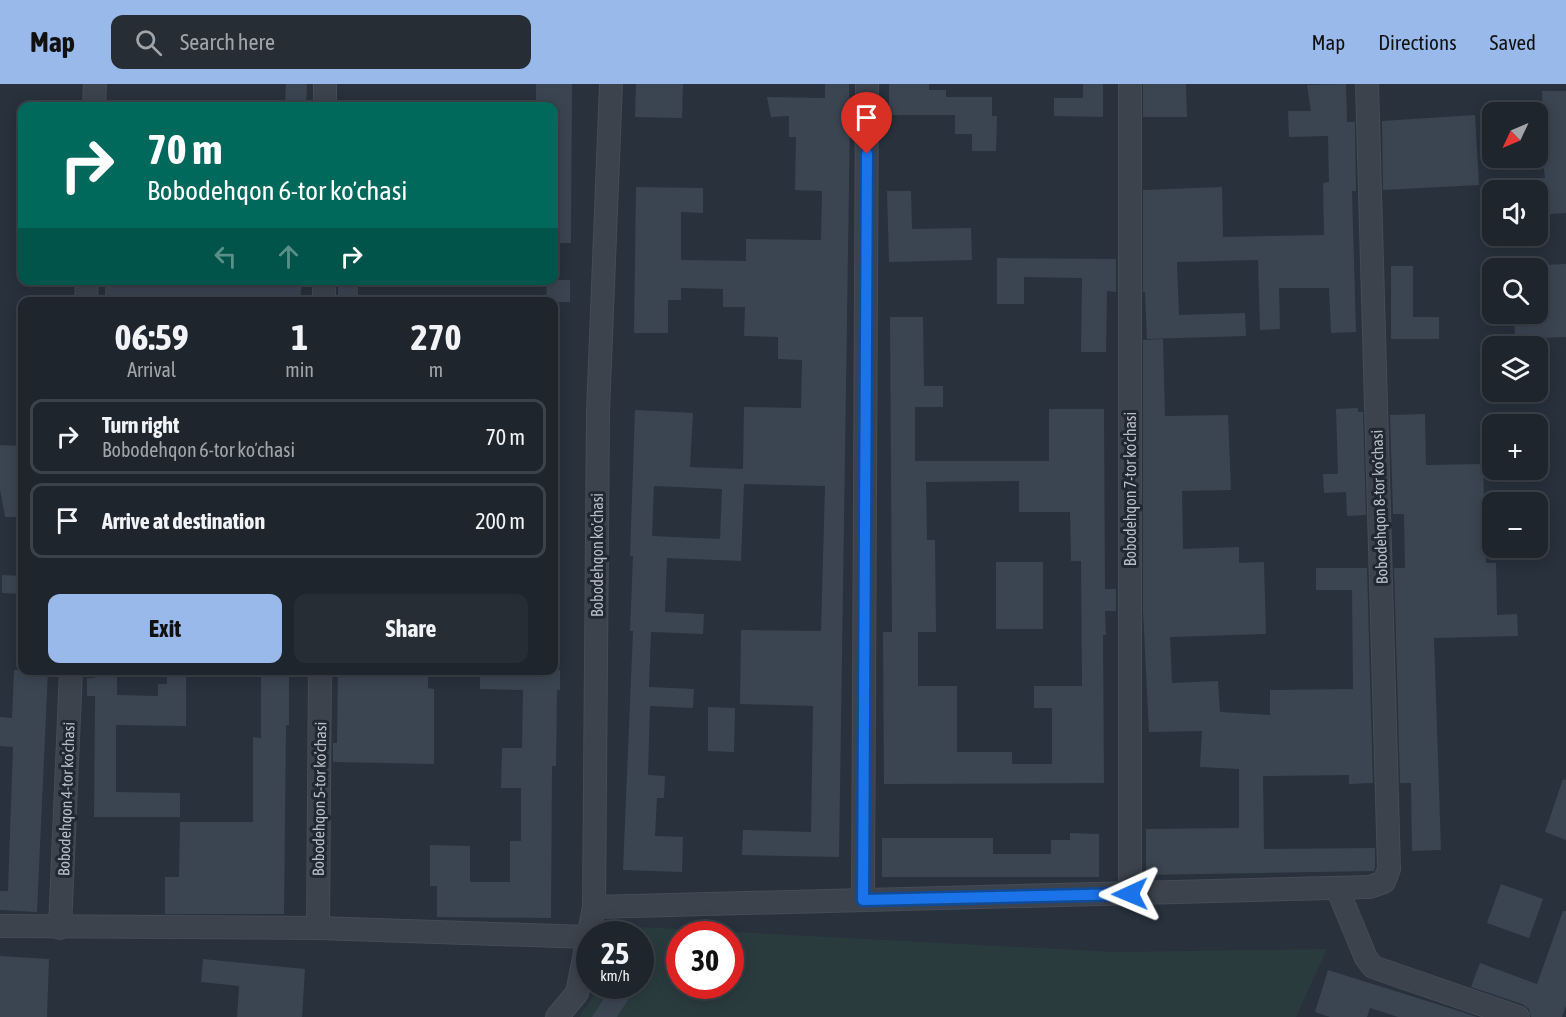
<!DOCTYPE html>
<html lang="en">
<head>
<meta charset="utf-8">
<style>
  :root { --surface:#1e252d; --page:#262d35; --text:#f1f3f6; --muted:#a1a5aa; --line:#3c4249; --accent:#99b9eb }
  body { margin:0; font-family:"Asap Condensed",sans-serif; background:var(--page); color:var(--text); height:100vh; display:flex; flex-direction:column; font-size:22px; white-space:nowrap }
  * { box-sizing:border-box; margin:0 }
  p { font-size:20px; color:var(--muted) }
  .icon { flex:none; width:33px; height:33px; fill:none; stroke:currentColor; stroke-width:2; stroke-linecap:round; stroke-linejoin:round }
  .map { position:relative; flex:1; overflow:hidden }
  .panel { position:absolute; left:18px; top:213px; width:540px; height:378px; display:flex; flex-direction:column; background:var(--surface); border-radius:12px; box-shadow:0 3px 15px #0003,0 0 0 2px var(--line) }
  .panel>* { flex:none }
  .guide { position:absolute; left:18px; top:18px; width:540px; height:183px; border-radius:12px; box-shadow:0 3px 15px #0003,0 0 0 2px var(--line); background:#00695c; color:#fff; overflow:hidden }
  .needle { width:39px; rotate:226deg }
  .controls { position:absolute; left:1482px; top:18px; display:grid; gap:12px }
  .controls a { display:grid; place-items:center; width:66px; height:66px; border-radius:12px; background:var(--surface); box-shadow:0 3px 15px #0003,0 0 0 2px var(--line); font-size:30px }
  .speed { position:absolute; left:576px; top:837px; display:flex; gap:12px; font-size:30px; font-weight:700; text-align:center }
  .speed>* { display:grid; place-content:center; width:78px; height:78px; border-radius:50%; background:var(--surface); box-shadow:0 3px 15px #0003,0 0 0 2px var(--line); line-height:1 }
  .speed small { font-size:15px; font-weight:400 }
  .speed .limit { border:9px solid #d22; background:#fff; color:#111 }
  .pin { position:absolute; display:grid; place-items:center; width:51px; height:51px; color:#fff; margin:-62px -26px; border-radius:50% 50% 50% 0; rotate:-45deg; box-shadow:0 0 6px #0007 }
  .pin .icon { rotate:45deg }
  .me { position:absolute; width:66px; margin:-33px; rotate:269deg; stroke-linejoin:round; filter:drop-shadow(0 0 4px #0008) }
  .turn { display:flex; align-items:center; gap:21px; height:126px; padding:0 30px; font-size:27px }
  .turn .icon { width:78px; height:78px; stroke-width:2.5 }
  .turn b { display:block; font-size:42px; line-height:51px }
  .lanes { display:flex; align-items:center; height:57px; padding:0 30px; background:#0003; justify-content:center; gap:30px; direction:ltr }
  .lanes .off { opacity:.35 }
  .eta { display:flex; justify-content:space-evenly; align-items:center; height:102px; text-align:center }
  .eta b { font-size:36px; font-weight:700; line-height:42px }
  .primary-button { display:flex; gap:12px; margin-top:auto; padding:12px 30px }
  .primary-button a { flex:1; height:69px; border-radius:12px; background:var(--accent); color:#111; font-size:24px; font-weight:700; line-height:69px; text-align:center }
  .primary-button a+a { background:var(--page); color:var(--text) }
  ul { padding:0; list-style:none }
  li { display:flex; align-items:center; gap:18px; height:75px; margin:0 12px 9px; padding:0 18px; border:3px solid var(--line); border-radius:12px }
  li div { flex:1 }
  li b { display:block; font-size:22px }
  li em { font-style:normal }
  header { display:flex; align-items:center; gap:36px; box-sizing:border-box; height:84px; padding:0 30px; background:var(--accent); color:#111 }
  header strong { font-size:28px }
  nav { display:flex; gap:33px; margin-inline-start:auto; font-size:21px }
  .search { width:420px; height:54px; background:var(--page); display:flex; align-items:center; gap:15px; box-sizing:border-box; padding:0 21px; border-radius:12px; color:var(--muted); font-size:22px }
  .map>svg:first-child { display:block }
  .green { fill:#2a3b3e; fill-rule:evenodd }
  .building { fill:#3b4552; fill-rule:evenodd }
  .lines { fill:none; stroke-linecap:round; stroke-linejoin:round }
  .street-casing { stroke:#454c56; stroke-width:24 }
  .street { stroke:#3c434d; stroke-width:22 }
  .route-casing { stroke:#114b97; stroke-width:15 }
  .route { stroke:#1a73e8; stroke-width:10 }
  .labels { text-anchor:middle; stroke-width:6; stroke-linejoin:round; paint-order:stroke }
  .street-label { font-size:16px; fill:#b8bec8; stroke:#212832 }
</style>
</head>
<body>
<header>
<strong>Map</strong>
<div class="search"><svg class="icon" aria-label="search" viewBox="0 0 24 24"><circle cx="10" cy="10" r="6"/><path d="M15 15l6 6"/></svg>Search here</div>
<nav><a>Map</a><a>Directions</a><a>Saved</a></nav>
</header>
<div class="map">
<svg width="1566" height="933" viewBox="0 0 1566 933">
  <rect width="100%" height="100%" fill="#28313c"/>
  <!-- green -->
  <path class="green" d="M641,843L1115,868L1327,865L1296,933H579L601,902H640V850H636ZM680,850H730V902H680Z"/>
  <!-- building -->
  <g class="building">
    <polygon points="286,0 307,0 306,22 285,22"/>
    <polygon points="536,0 572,0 571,159 554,159 554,22 536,22"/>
    <polygon points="636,0 683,0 682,34 635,33"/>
    <path d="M825,0H849L850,33L839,773L742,771L743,746L811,748L813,622L740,620L741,546L821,547L825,402L744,400L741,477L667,474L665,528L704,530L703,550L651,548L649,603L694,605L693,624L650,622L648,691L665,692L664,714H657L655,752L683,753L682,788L623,786L633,547H630L633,472H630L635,326L693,329L690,383L743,385L744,323L801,324L802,276L778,275V253L744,252L745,223H723V205L681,204V216H668V249H634L636,103L703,104V129L681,128V176L746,177V155L821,156L822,107L795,106L796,53H789V32L771,33L767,13L825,14ZM654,402L722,405L720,455L652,452Z"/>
    <polygon points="889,0 929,0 929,6 946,6 946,13 992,13 992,32 997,32 996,67 972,67 972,50 955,50 955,31 889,31"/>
    <polygon points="1083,0 1103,0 1103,33 1054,32 1054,14 1083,14"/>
    <polygon points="1143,0 1186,0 1187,33 1143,33"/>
    <polygon points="1346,0 1347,38 1355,38 1356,107 1352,107 1356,248 1331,249 1329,204 1279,204 1280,245 1260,246 1258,176 1177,178 1179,231 1245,229 1246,252 1147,255 1145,208 1143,208 1143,106 1222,103 1223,153 1324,151 1323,99 1329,98 1328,52 1289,53 1288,27 1311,27 1307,1"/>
    <polygon points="1542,7 1566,7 1566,129 1538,131 1538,94 1545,94 1538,37 1543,36"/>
    <polygon points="1475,31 1479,101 1383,106 1382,37"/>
    <polygon points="887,107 911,107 912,145 971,144 972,176 889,178"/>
    <polygon points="997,174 1116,175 1116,208 1107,207 1106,268 1081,268 1082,194 1024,193 1024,220 997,220"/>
    <polygon points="1566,180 1566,253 1515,255 1514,230 1538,230 1538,196 1542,195 1541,181"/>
    <polygon points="1391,182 1413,182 1413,233 1439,233 1439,255 1391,255"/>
    <polygon points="105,196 302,196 300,218 145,216 145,218 105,218"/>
    <rect x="338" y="196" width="20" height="22"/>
    <polygon points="547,196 570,196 570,218 546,218"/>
    <path d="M890,233H923L924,302H943V323H915V377H1049V325H1104L1105,505H1116V527H1105L1106,551H1103L1104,699L884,700L883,548H892ZM1019,397V428H1070L1071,477H1081L1082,602H1034V624H1052V680H1012V668H957V602H918V548H936L935,456H927L926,398Z"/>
    <polygon points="1163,255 1165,332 1228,331 1231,406 1182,407 1183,465 1239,463 1239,479 1264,478 1266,550 1170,553 1172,599 1218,597 1220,628 1270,631 1270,606 1353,605 1352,506 1316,506 1316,484 1367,484 1373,699 1349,700 1349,691 1263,692 1264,765 1375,764 1375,783 1374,787 1146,791 1146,745 1239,744 1239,685 1200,683 1202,647 1149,648 1143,527 1143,256"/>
    <polygon points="1358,324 1358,328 1363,328 1366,431 1347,432 1346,408 1324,409 1323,390 1338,390 1336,325"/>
    <polygon points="1425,330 1426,381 1483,380 1486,479 1496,479 1497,531 1517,530 1518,552 1434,554 1441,766 1412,767 1411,699 1400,699 1394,484 1405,484 1404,430 1393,430 1390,331"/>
    <polygon points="0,361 22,362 22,433 5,433 0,405"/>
    <rect x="996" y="478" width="47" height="67"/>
    <polygon points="2,491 22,492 22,510 2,509"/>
    <polygon points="14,586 48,586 37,828 0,826 0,807 8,807 13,663 0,662 0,633 12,634"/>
    <polygon points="95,586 117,586 117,611 158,612 158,600 167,600 167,586 186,586 186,642 116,641 116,708 180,709 180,733 94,733 95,612 87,612 87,594 95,594"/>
    <polygon points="261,586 289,586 289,641 286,641 284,830 165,830 165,793 179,793 180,738 253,738 253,653 261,654"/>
    <polygon points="338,586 428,586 428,604 434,605 434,680 333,678 333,659 337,659"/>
    <polygon points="525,586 560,586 560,606 557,606 556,682 552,682 551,834 437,833 437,802 430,802 430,761 470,762 470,798 510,798 510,757 521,757 521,704 501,704 502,664 522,664 523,606 480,605 480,587"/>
    <polygon points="708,623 735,624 734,668 708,667"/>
    <polygon points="1563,695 1566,696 1566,756 1545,748"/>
    <polygon points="1070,749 1099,750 1099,793 882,793 882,754 993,754 993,770 1051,770 1051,756 1070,756"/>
    <polygon points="1501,800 1543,815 1529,854 1487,839"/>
    <polygon points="1563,827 1566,827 1566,921 1562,933 1531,933 1529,925 1522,920 1471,903 1480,879 1537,900"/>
    <polygon points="0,872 49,875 47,933 0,933"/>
    <polygon points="203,875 305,885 302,933 237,933 239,902 201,898"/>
    <polygon points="1328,886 1462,928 1477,933 1398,933 1370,924 1367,933 1330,933 1315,928"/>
    <polygon points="612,902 637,902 617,933 592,933"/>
  </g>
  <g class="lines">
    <defs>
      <g id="street">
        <polyline points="1130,0 1130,810"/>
        <polyline points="94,22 95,0"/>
        <polyline points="325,22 325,0"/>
        <polyline points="86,218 87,196"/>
        <polyline points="324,218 324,196"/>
        <polyline points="1337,804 1366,874 1373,883 1518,933"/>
        <polyline points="863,816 867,0"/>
        <polyline points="594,823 1370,803 1384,798 1389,785 1367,0"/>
        <polyline points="0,842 318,844 587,853"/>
        <polyline points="60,844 71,586"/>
        <polyline points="318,844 320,586"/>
        <polyline points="557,933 577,909 594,823 598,328 611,0"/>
      </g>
    </defs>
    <!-- street casing -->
    <use href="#street" class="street-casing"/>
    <!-- street -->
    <use href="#street" class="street"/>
  </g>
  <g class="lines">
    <defs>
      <polyline id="route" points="867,70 863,816 1130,810"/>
    </defs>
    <!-- route casing -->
    <use href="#route" class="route-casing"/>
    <!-- route -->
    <use href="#route" class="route"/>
  </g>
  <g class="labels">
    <!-- street labels -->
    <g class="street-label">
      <text transform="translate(1130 405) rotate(-90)" y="6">Bobodehqon 7-tor koʼchasi</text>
      <text transform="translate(1379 423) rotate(-92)" y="6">Bobodehqon 8-tor koʼchasi</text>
      <text transform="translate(597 471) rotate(-90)" y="6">Bobodehqon koʼchasi</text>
      <text transform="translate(66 715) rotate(-88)" y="6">Bobodehqon 4-tor koʼchasi</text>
      <text transform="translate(319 715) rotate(-89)" y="6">Bobodehqon 5-tor koʼchasi</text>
    </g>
  </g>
</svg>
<div class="controls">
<a><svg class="needle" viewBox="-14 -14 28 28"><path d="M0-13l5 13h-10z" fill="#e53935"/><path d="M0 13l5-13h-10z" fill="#a1a5aa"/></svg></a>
<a><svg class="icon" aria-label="sound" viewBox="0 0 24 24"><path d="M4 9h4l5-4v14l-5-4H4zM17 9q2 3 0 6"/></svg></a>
<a><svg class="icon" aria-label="search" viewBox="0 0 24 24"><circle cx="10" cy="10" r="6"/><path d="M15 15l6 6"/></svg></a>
<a><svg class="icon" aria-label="layers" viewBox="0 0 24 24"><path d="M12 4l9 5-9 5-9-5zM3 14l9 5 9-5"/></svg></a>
<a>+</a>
<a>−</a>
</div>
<div class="speed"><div>25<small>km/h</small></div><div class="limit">30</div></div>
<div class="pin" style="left:867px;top:70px;background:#d93025"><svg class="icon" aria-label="arrive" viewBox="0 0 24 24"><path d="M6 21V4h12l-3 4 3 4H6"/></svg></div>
<svg class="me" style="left:1130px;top:810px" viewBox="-20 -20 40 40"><path d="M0-17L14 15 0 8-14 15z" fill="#1a73e8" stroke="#fff" stroke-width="4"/></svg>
<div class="guide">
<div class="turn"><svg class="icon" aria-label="right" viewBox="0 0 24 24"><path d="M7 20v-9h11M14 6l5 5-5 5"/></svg><div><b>70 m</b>Bobodehqon 6-tor koʼchasi</div></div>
<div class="lanes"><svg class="icon off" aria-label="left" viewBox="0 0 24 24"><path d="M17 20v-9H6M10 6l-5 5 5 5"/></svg><svg class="icon off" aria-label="ahead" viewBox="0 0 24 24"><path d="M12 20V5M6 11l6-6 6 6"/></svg><svg class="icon" aria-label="right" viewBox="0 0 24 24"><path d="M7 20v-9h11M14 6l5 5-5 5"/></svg></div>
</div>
<section class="panel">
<div class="eta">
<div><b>06:59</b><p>Arrival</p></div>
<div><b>1</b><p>min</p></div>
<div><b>270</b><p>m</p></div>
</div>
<ul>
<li><svg class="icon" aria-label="right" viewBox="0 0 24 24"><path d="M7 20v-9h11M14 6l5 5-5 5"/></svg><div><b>Turn right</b><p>Bobodehqon 6-tor koʼchasi</p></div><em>70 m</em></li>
<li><svg class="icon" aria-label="arrive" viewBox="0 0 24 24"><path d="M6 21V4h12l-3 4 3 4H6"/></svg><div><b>Arrive at destination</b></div><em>200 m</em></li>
</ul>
<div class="primary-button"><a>Exit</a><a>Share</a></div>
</section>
</div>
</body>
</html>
